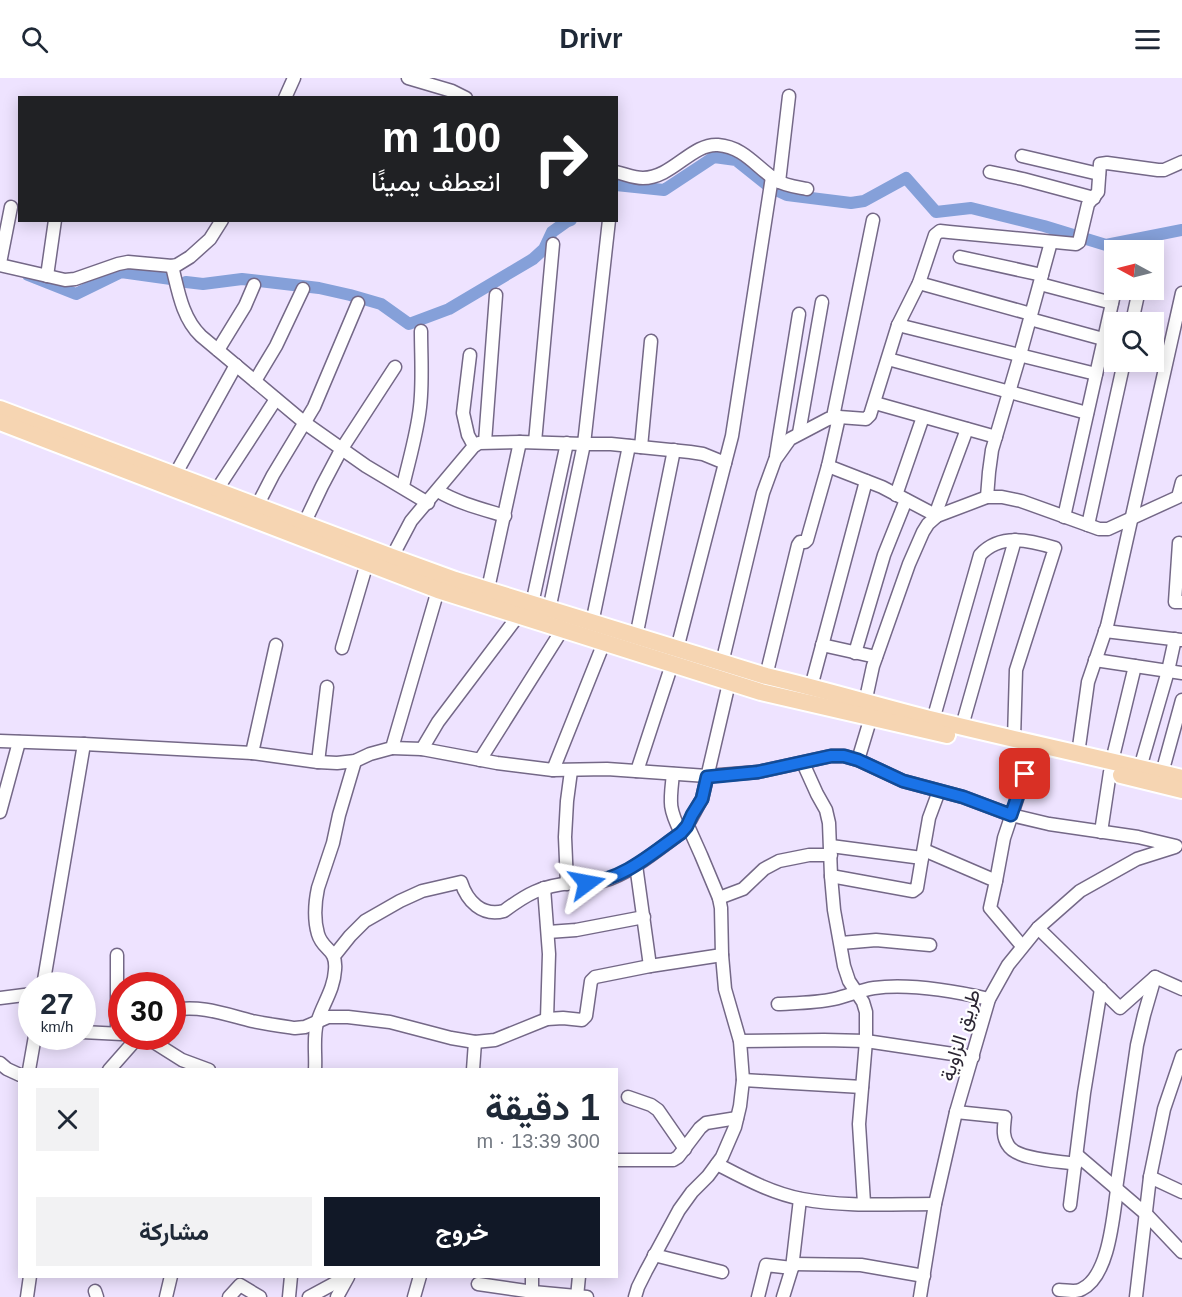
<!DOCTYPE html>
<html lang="ar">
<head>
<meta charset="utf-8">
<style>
  :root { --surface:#fff; --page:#f2f2f3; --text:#1f2937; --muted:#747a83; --accent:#111827 }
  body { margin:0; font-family:Arial,Vazirmatn,sans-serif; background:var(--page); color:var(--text); direction:rtl; height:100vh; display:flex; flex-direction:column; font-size:22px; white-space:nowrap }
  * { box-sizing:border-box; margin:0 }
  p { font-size:20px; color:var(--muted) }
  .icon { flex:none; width:33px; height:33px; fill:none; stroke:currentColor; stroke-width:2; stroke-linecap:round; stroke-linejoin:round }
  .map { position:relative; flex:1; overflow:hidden; direction:ltr }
  .sheet { position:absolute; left:18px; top:990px; width:600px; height:210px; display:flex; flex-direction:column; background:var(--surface); border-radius:0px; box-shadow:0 3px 15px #0003; direction:rtl }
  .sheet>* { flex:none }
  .hud { position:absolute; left:18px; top:18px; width:600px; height:126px; border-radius:0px; box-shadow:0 3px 15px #0003; direction:rtl; background:#202124; color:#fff; overflow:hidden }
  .needle { width:39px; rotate:277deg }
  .fabs { position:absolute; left:1104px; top:162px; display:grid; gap:12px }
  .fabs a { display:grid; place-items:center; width:60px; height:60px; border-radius:0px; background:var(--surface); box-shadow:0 3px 15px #0003; font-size:30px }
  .speed { position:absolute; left:18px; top:894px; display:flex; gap:12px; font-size:30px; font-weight:700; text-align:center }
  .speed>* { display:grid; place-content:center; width:78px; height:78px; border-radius:50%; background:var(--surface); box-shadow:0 3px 15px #0003; line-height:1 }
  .speed small { font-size:15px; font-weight:400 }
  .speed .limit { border:9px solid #d22; background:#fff; color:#111 }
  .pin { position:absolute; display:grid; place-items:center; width:51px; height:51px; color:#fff; margin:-26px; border-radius:12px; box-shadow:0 3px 9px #0006 }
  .me { position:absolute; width:66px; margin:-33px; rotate:77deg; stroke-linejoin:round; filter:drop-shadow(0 0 4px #0008) }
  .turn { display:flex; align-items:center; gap:21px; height:126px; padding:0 18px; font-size:27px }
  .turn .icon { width:78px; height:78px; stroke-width:2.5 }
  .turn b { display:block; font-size:42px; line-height:51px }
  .round { display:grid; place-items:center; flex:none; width:63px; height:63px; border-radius:0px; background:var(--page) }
  .overview { display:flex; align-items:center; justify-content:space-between; height:102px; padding:0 18px }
  h1 { font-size:36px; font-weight:700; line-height:45px }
  .cta { display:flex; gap:12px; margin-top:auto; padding:12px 18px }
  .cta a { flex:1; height:69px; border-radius:0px; background:var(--accent); color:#fff; font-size:24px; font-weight:700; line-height:69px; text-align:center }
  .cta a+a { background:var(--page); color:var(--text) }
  header { display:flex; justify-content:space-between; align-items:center; height:78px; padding:0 18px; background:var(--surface); font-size:27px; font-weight:700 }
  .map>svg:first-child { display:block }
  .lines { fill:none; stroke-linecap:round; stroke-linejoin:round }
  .canal { stroke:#85a0d9; stroke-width:12 }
  .minor-casing { stroke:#746887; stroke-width:15 }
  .major-casing { stroke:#fff; stroke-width:20 }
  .minor { stroke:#fff; stroke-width:12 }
  .major { stroke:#f6d5b2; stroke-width:16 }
  .route-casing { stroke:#114b97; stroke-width:15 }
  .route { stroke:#1a73e8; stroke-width:10 }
  .labels { text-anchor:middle; stroke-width:4.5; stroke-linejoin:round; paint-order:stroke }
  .street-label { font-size:20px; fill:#2c2633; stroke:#fff }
</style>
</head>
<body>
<header><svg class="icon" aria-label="menu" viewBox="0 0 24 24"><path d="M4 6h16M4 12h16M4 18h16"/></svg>Drivr<svg class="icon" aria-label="search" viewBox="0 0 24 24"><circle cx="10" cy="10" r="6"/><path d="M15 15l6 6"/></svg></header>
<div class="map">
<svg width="1182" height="1219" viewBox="0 0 1182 1219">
  <rect width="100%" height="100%" fill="#eee3ff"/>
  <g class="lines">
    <!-- canal -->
    <g class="canal">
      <polyline points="616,107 664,112 714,79 736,82 766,106"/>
      <polyline points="774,111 787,117 851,125 864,123 906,100 936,134 971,130 1044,148 1106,167 1182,152"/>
      <polyline points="28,197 76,216 121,194 171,201"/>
      <polyline points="186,204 203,206 242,201 319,210 350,217 381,226 409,246 449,231 533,181 544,171 552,154 566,144 571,142"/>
    </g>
    <defs>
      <g id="minor">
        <polyline points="408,0 452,13 466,20"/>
        <polyline points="285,20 294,0"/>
        <polyline points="1022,78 1099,96"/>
        <path d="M616,94C625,96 634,100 643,100C672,100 692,65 718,67C744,69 756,89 776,102C785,108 797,109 807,111"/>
        <polyline points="990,94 1023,101 1094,120"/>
        <polyline points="779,104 789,18"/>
        <polyline points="960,179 1042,197"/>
        <polyline points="0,185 11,129"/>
        <polyline points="0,187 65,202 75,201 118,186 128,184 172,188 177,187 190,179 210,161 222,142"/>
        <path d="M172,188C178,212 182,240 201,258L305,345L366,388L428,425"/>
        <polyline points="47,198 55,142"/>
        <polyline points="919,205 1031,236"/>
        <polyline points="1040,206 1112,225"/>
        <polyline points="1030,241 1114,264"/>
        <polyline points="1132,244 1139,212"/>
        <polyline points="898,247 1096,296"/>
        <polyline points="218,272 245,228 254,207"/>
        <polyline points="470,277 463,335 468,357 474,368"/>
        <polyline points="888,281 1087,335"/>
        <polyline points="255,303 276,268 303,211"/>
        <polyline points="875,325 996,359"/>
        <polyline points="833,339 873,142"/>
        <polyline points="799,355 822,224"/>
        <polyline points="485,364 496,217"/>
        <polyline points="535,364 553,166"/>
        <polyline points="641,369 651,263"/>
        <polyline points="776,378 799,236"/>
        <polyline points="828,388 882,409 937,438 938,429 967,351"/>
        <polyline points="175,397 236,287"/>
        <path d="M403,408C409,382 417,356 420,329C423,304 421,279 421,253"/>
        <polyline points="216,413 276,321"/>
        <path d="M438,413C458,425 482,431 505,438"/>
        <polyline points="896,417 923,339"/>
        <polyline points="987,419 989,394 992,372 1020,277 1051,164"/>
        <polyline points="257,428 273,397 314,329 358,225"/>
        <polyline points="1064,439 1115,212"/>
        <polyline points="304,446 322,408 341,372 395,289"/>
        <polyline points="1088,447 1099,451 1108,451 1178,419 1182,404"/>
        <polyline points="1179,465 1175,524 1182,524"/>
        <polyline points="392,479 411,443 474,368 479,365 520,364 584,366 609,142"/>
        <polyline points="486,520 520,364"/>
        <polyline points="532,526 567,365"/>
        <polyline points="549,532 584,366 611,366 690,374 703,376 725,385"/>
        <polyline points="592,545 629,368"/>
        <polyline points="1105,553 1181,562"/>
        <polyline points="635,564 674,372"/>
        <polyline points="822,567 876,579"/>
        <polyline points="342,570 367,485"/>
        <polyline points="677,571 732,358 772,99"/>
        <polyline points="855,575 884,477 906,422"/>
        <polyline points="1095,582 1182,595"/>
        <polyline points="722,585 763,415 775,382 790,361 828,341 839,339 866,341 870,337 898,247 919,205 935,157 940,153 949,154 1076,166 1079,164 1088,126 1098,114 1100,86 1107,85 1158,92 1164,92 1182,84"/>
        <polyline points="766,598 798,467 800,464 805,464 807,462 828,388 839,339"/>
        <polyline points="811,609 866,403"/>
        <polyline points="865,625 873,588 909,486 923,454 928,446 937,438 987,419 1002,419 1021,423 1088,447 1124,284"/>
        <path d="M933,642L980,477C1000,455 1029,462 1055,470L1016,592L1014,661"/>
        <polyline points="962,648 1015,462"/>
        <polyline points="0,663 84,666 252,675 318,684 337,685 355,683 370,676 392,670 438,512"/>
        <polyline points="392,670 422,671 497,685 553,692 607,691 707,698 758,694 831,678 844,678 858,682 903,703 963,719 1011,737 1049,746 1138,759 1176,768"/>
        <polyline points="422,671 438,644 518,538"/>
        <polyline points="252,675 276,567"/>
        <polyline points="1078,676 1088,604 1107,548 1117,505 1182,215"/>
        <polyline points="480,682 562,552"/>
        <polyline points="858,682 871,639"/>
        <polyline points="1112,683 1135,588"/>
        <polyline points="318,684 327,609"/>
        <polyline points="803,685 817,716 826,732 829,745 831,798 834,832 844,888 849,903 863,924 866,934 866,963 859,1046 864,1125"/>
        <polyline points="1140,690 1168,593 1175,561"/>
        <polyline points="553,692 607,557"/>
        <polyline points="637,693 672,586"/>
        <polyline points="1162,695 1182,622"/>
        <path d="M673,696C670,724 668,729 681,755"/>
        <polyline points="0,734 19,664"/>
        <polyline points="1101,754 1110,694"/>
        <polyline points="831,768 922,780 929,740 939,713"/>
        <polyline points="924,772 996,803 990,830 1022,868"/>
        <polyline points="636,787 650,888"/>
        <polyline points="831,798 913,813 917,810 922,780"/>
        <polyline points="996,803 1004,760 1032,676"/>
        <polyline points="567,806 565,759 567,723 571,693"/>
        <polyline points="544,810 549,876 547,941"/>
        <polyline points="719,820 743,811 764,791 779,783 809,777 831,777"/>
        <polyline points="1038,850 1120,930 1155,899 1182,911"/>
        <polyline points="548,854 576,852 644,839"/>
        <polyline points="841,865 876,862 930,867"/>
        <polyline points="117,877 117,955"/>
        <path d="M334,878L350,858L365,843L400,823L422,813L461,804C467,823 482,839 504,833C527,816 541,808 571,805C581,804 592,806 603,803C628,797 659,771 681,755C690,746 695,732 702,721L729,605"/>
        <polyline points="43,908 84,666"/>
        <polyline points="0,920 32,916"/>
        <path d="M778,926C797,925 816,925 834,921C848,918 860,912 874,910C910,905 954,913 989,921"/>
        <path d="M172,932C202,927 224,936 252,943C266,946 281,948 295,950L305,949L328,939H348L390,944L451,960L475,964L495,962L547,941L563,940L582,942L586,938L591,903L595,899L650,888L722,877"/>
        <polyline points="82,954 122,956"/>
        <polyline points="144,958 182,982 209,992"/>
        <polyline points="740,963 824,962 866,963 973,979"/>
        <polyline points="0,985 7,991 20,997"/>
        <polyline points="29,992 35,958"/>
        <polyline points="109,992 139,958"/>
        <path d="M315,992C316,977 313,959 317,945C322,927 334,912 335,892C337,870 323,873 318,856C314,842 315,824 318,810L333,765L339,737L355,683"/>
        <polyline points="473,992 475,964"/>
        <polyline points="743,1002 862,1009"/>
        <polyline points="628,1019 651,1027 658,1032 685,1071"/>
        <path d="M956,1034L1005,1039C1004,1049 1002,1058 1008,1067C1016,1082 1060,1083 1076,1086"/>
        <polyline points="1077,1077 1146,1136 1182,1174"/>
        <polyline points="616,1082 673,1082 678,1079 700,1050 706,1045 737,1040"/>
        <path d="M717,1086C744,1100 771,1115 802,1121C843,1129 892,1126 935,1126"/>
        <polyline points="1150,1099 1182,1114"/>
        <polyline points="1116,1111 1137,967 1144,937 1155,899"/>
        <polyline points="1070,1127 1084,1015 1101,911"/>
        <polyline points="654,1177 722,1194"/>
        <polyline points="793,1186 861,1187 924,1198"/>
        <polyline points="532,1198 532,1219"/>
        <polyline points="478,1206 533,1214 587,1219"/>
        <path d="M1059,1212C1066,1212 1076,1215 1082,1211C1109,1198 1113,1139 1117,1112"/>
        <polyline points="95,1213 97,1219"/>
        <polyline points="27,1219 30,1198"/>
        <polyline points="166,1219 171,1198"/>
        <polyline points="229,1219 240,1207 260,1219"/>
        <polyline points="289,1219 291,1198"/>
        <polyline points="309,1219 348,1198"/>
        <polyline points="337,1219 348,1199"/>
        <polyline points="414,1219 420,1198"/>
        <polyline points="577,1219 579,1198"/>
        <polyline points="635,1219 638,1209 646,1193 679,1132 692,1114 708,1098 722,1079 735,1049 740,1028 743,1002 740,963 725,911 722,877 721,830 719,820 701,777 688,748"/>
        <polyline points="758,1219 766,1187 792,1190"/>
        <polyline points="783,1219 792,1190 800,1121"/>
        <polyline points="920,1219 935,1126 956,1034 989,921 1008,887 1038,850 1080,813 1137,781 1175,769"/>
        <polyline points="1136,1219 1150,1099 1164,1031 1182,978"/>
      </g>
      <g id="major">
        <path d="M0,331L392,479L455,502L766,598C822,611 878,628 934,642C1016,662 1099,680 1182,700"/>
        <polyline points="0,344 438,512 761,614 947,657"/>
        <polyline points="1121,697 1182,712"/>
      </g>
    </defs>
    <!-- minor casing -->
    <use href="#minor" class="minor-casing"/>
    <!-- major casing -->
    <use href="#major" class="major-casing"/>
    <!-- minor -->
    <use href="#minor" class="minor"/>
    <!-- major -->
    <use href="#major" class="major"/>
  </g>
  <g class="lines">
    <defs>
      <path id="route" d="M587,805C624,801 651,776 681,755L687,748L692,737L702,721L707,699L758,694L831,678H844L858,682L903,703L963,719L1011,737L1025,696"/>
    </defs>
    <!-- route casing -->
    <use href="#route" class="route-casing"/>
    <!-- route -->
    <use href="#route" class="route"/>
  </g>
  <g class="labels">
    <!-- street labels -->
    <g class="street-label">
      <text transform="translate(960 957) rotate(-73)" y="7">طريق الزاوية</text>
    </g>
  </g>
</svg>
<div class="fabs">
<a><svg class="needle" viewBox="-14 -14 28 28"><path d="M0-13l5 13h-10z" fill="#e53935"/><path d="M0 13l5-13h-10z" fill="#747a83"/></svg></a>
<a><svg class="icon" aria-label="search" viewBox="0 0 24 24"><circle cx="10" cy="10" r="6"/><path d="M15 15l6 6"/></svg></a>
</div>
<div class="speed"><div>27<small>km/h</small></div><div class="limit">30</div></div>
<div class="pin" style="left:1025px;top:696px;background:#d93025"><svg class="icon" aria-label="arrive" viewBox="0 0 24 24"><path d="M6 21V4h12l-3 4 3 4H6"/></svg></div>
<svg class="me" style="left:587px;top:805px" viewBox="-20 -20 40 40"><path d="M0-17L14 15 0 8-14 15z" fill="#1a73e8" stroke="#fff" stroke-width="4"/></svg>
<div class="hud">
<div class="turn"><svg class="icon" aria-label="right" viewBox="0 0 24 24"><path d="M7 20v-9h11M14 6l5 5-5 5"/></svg><div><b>100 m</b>انعطف يمينًا</div></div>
</div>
<section class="sheet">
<div class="overview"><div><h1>1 دقيقة</h1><p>300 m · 13:39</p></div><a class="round"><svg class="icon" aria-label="close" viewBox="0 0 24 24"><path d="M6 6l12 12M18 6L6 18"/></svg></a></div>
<div class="cta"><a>خروج</a><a>مشاركة</a></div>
</section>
</div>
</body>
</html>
